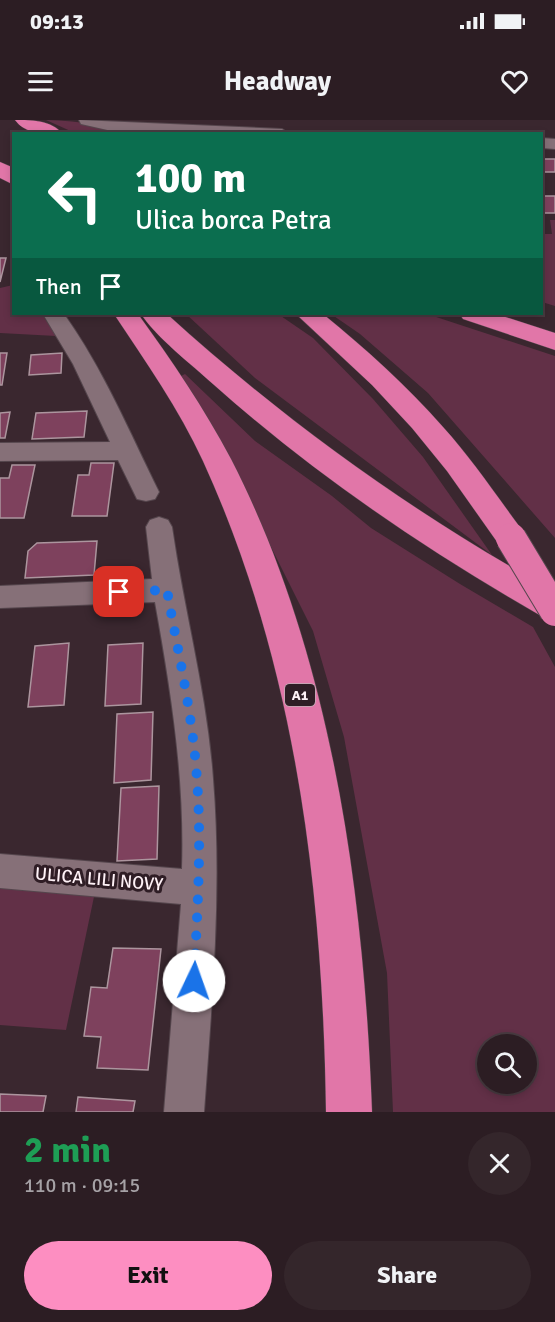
<!DOCTYPE html>
<html lang="en">
<head>
<meta charset="utf-8">
<style>
  :root { --surface:#2c1d23; --page:#34262b; --text:#f1f3f6; --muted:#a6a2a6; --line:#483b41; --accent:#fd8ec1 }
  body { margin:0; font-family:Signika,sans-serif; background:var(--page); color:var(--text); height:100vh; display:flex; flex-direction:column; font-size:22px; white-space:nowrap }
  * { box-sizing:border-box; margin:0 }
  p { font-size:20px; color:var(--muted) }
  .icon { flex:none; width:33px; height:33px; fill:none; stroke:currentColor; stroke-width:2; stroke-linecap:round; stroke-linejoin:round }
  .map { position:relative; height:992px; overflow:hidden }
  .drawer { display:flex; flex-direction:column; background:var(--surface); flex:1 }
  .drawer>* { flex:none }
  .top-card { position:absolute; left:12px; top:12px; width:531px; height:183px; border-radius:0px; box-shadow:0 3px 9px #0003,0 0 0 2px var(--line); background:#0b6e4f; color:#fff; overflow:hidden }
  .fabs { position:absolute; left:477px; top:914px; display:grid; gap:12px }
  .fabs a { display:grid; place-items:center; width:60px; height:60px; border-radius:50%; background:var(--surface); box-shadow:0 3px 9px #0003,0 0 0 2px var(--line); font-size:30px }
  .pin { position:absolute; display:grid; place-items:center; width:51px; height:51px; color:#fff; margin:-26px; border-radius:12px; box-shadow:0 3px 9px #0006 }
  .me { position:absolute; width:66px; margin:-33px; rotate:3deg; stroke-linejoin:round; filter:drop-shadow(0 0 4px #0008) }
  .turn { display:flex; align-items:center; gap:21px; height:126px; padding:0 24px; font-size:27px }
  .turn .icon { width:78px; height:78px; stroke-width:2.5 }
  .turn b { display:block; font-size:42px; line-height:51px }
  .then { display:flex; align-items:center; height:57px; padding:0 24px; background:#0003; gap:12px; font-size:22px }
  .round { display:grid; place-items:center; flex:none; width:63px; height:63px; border-radius:32px; background:var(--page) }
  .summary { display:flex; align-items:center; justify-content:space-between; height:102px; padding:0 24px }
  h1 { font-size:36px; font-weight:800; line-height:45px; color:#1e9e55 }
  .button { display:flex; gap:12px; margin-top:auto; padding:12px 24px }
  .button a { flex:1; height:69px; border-radius:36px; background:var(--accent); color:#111; font-size:24px; font-weight:800; line-height:69px; text-align:center }
  .button a+a { background:var(--page); color:var(--text) }
  .status { display:flex; justify-content:space-between; align-items:center; height:42px; padding:0 30px; background:var(--surface); direction:ltr }
  .status svg { height:16px; fill:currentColor }
  header { display:flex; justify-content:space-between; align-items:center; height:78px; padding:0 24px; background:var(--surface); font-size:27px; font-weight:800 }
  .map>svg:first-child { display:block }
  .green { fill:#623047; fill-rule:evenodd }
  .building { fill:#7e415d; stroke:#ac959e; stroke-width:1.5 }
  .lines { fill:none; stroke-linecap:round; stroke-linejoin:round }
  .minor-casing { stroke:#55464d; stroke-width:2 }
  .motorway-casing { stroke:#55464d; stroke-width:1 }
  .minor { fill:#867078; fill-rule:evenodd }
  .motorway { fill:#e176a8; fill-rule:evenodd }
  .motorway-bridge-casing { stroke:#55464d; stroke-width:32; stroke-linecap:butt }
  .motorway-bridge { stroke:#e176a8; stroke-width:30 }
  .route { stroke:#1a73e8; stroke-width:10; stroke-dasharray:0 18 }
  .labels { text-anchor:middle; stroke-width:6; stroke-linejoin:round; paint-order:stroke }
  .shield { fill:#2f1d25; stroke:#c0b1b7; stroke-width:1.5 }
  .shield-label { font-size:14px; font-weight:bold; fill:#fef1f6 }
  .near-street-label { font-size:18px; fill:#fef1f6; stroke:#2f1d25 }
</style>
</head>
<body>
<div class="status"><b>09:13</b><svg viewBox="0 0 49 12"><path d="M0 12V9h3v3zM5 12V6h3v6zM10 12V3h3v9zM15 12V0h3v12zM26 1h20v11H26zM47 4h2v5h-2z"/></svg></div>
<header><svg class="icon" aria-label="menu" viewBox="0 0 24 24"><path d="M4 6h16M4 12h16M4 18h16"/></svg>Headway<svg class="icon" aria-label="heart" viewBox="0 0 24 24"><path d="M12 20l-8-8c-3-5 5-10 8-4 3-6 11-1 8 4z"/></svg></header>
<div class="map">
<svg width="555" height="992" viewBox="0 0 555 992">
  <rect width="100%" height="100%" fill="#3a272f"/>
  <!-- green -->
  <g class="green">
    <path d="M46,0C81,0 114,9 149,13H75Z"/>
    <polygon points="550,100 555,100 555,186 542,182 542,114 552,114"/>
    <polygon points="13,165 14,194 42,194 56,216 0,213 0,168"/>
    <polygon points="186,194 278,194 313,218 373,279 423,337 492,435 255,258"/>
    <polygon points="331,194 427,194 555,236 555,418 428,273 360,214"/>
    <path d="M185,254L255,321L332,376L371,408L460,464L533,507L555,547V992H393L387,853L344,617L313,511L220,325L181,256ZM488,924H526V963H488Z"/>
    <polygon points="0,765 95,772 66,910 0,905"/>
  </g>
  <!-- building -->
  <g class="building">
    <rect x="542" y="39" width="13" height="13"/>
    <rect x="542" y="76" width="13" height="17"/>
    <polygon points="0,138 6,138 0,162"/>
    <polygon points="0,233 7,233 2,265 0,265"/>
    <polygon points="62,233 61,253 29,255 31,235"/>
    <polygon points="87,291 84,317 32,319 36,293"/>
    <polygon points="10,292 5,318 0,318 0,293"/>
    <polygon points="91,343 114,343 107,396 72,396 78,355 89,355"/>
    <polygon points="12,345 35,345 24,398 0,398 0,358 9,358"/>
    <polygon points="97,421 94,455 25,458 28,431 37,423"/>
    <polygon points="69,523 64,585 28,587 35,526"/>
    <polygon points="143,523 141,584 105,586 108,525"/>
    <polygon points="153,592 151,660 114,663 117,594"/>
    <polygon points="159,666 157,739 117,741 121,668"/>
    <polygon points="113,828 161,829 148,950 97,948 101,917 84,916 91,867 107,868"/>
    <polygon points="0,974 46,976 43,992 0,992"/>
    <polygon points="78,977 135,981 133,992 76,992"/>
  </g>
  <g class="lines">
    <defs>
      <g id="minor">
        <polygon points="79,0 282,9 290,14 125,14 81,4"/>
        <polygon points="542,18 555,19 555,29 542,28"/>
        <path d="M43,194H64C103,249 129,311 159,372L155,379L146,381L137,379L118,340L0,341V323L110,322L73,244Z"/>
        <path d="M159,397L168,400L172,407C184,491 207,574 213,659C222,770 212,881 204,992H164L181,784L0,768V734L182,749C185,658 171,571 155,482L0,488V466L152,459L146,407L150,400Z"/>
      </g>
      <g id="motorway">
        <path d="M15,0C32,0 51,0 63,14C46,14 26,15 15,0Z"/>
        <polygon points="0,42 14,48 14,65 0,58"/>
        <path d="M114,194H138C172,241 204,288 231,339C332,536 364,773 372,992H326C323,771 296,544 203,341C179,289 146,242 114,194Z"/>
        <path d="M141,194H167C286,302 414,394 555,472V501L543,497C426,430 314,354 213,264C191,244 156,217 141,194Z"/>
        <path d="M296,194H323C366,229 407,266 443,307C472,339 496,375 522,410L526,418L522,426L511,430L500,426L447,351L412,308L372,265Z"/>
        <polygon points="460,194 496,194 555,213 555,230 463,199"/>
      </g>
    </defs>
    <!-- minor casing -->
    <use href="#minor" class="minor-casing"/>
    <!-- motorway casing -->
    <use href="#motorway" class="motorway-casing"/>
    <!-- minor -->
    <use href="#minor" class="minor"/>
    <!-- motorway -->
    <use href="#motorway" class="motorway"/>
    <defs>
      <polyline id="motorway-bridge" points="511,418 555,491"/>
    </defs>
    <!-- motorway-bridge casing -->
    <use href="#motorway-bridge" class="motorway-bridge-casing"/>
    <!-- motorway-bridge -->
    <use href="#motorway-bridge" class="motorway-bridge"/>
  </g>
  <g class="lines">
    <!-- route -->
    <path class="route" d="M119,472L167,470C178,533 193,596 197,660C202,726 197,794 194,861"/>
  </g>
  <g class="labels">
    <!-- shield labels -->
    <rect class="shield" x="285" y="564" width="30" height="22" rx="4.5"/>
    <g class="shield-label">
      <text x="300" y="580">A1</text>
    </g>
    <!-- near-street labels -->
    <g class="near-street-label">
      <text transform="translate(99 759) rotate(5)" y="6">ULICA LILI NOVY</text>
    </g>
  </g>
</svg>
<div class="fabs">
<a><svg class="icon" aria-label="search" viewBox="0 0 24 24"><circle cx="10" cy="10" r="6"/><path d="M15 15l6 6"/></svg></a>
</div>
<div class="pin" style="left:119px;top:472px;background:#d93025"><svg class="icon" aria-label="arrive" viewBox="0 0 24 24"><path d="M6 21V4h12l-3 4 3 4H6"/></svg></div>
<svg class="me" style="left:194px;top:861px" viewBox="-20 -20 40 40"><circle r="19" fill="#fff"/><path d="M0-13L10 11 0 6-10 11z" fill="#1a73e8"/></svg>
<div class="top-card">
<div class="turn"><svg class="icon" aria-label="left" viewBox="0 0 24 24"><path d="M17 20v-9H6M10 6l-5 5 5 5"/></svg><div><b>100 m</b>Ulica borca Petra</div></div>
<div class="then">Then<svg class="icon" aria-label="arrive" viewBox="0 0 24 24"><path d="M6 21V4h12l-3 4 3 4H6"/></svg></div>
</div>
</div>
<section class="drawer">
<div class="summary"><div><h1>2 min</h1><p>110 m · 09:15</p></div><a class="round"><svg class="icon" aria-label="close" viewBox="0 0 24 24"><path d="M6 6l12 12M18 6L6 18"/></svg></a></div>
<div class="button"><a>Exit</a><a>Share</a></div>
</section>
</body>
</html>
